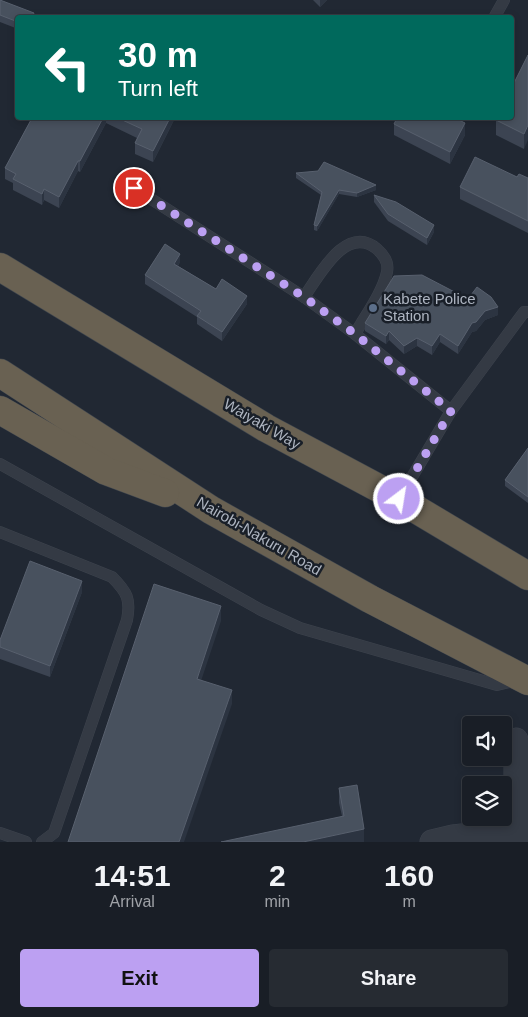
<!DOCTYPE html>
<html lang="en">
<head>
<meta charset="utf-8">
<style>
  :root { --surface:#191e26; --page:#262b32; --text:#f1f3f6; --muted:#9fa2a7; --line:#373c43; --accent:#bca0f2 }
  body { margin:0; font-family:Helvetica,sans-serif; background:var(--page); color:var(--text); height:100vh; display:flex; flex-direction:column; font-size:19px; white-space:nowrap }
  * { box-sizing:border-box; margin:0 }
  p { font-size:16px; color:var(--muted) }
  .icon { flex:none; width:28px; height:28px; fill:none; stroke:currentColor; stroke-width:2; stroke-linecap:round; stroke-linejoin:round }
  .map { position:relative; height:842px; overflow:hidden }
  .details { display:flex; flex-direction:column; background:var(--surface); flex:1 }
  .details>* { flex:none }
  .top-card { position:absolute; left:15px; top:15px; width:499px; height:105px; border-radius:5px; box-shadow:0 2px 8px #0003,0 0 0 1px var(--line); background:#00695c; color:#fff; overflow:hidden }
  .buttons { position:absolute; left:462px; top:716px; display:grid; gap:10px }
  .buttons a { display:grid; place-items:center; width:50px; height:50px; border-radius:5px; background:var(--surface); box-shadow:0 2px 8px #0003,0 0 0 1px var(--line); font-size:25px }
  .pin { position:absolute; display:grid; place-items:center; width:42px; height:42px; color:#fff; margin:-21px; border:2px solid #fff; border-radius:50%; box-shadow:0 1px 5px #0007 }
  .me { position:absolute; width:55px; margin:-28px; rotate:31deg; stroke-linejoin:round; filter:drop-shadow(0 0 4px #0008) }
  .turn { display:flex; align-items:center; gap:18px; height:105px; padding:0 20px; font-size:22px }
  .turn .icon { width:65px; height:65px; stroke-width:2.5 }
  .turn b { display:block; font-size:35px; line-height:42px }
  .eta { display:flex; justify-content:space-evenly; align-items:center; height:85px; text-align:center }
  .eta b { font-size:30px; font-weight:700; line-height:35px }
  .action { display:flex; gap:10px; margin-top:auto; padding:10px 20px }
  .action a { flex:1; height:58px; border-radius:5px; background:var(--accent); color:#111; font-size:20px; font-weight:700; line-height:58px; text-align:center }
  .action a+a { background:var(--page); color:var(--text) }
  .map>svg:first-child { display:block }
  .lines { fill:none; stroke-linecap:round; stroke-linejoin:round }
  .lane-casing { stroke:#3d434d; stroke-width:12 }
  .street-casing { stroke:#3d434d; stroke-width:25 }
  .highway-casing { stroke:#3e454e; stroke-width:29 }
  .lane { stroke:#343a44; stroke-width:11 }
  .street { stroke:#343a44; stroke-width:24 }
  .highway { stroke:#696152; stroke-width:28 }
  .wall { fill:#3c4452 }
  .shaded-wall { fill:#2c3441 }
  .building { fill:#48515e; stroke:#58606e }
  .route { stroke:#bca0f2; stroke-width:9; stroke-dasharray:0 16.2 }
  .service-dot { fill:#5c6f8a; stroke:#191f28; stroke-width:2 }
  .labels { text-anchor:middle; stroke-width:5; stroke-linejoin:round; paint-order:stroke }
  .poi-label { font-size:15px; fill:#aeb5c1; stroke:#191f28; text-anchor:start }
  .street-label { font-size:15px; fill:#aeb5c1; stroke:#191f28 }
</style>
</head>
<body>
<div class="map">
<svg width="528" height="842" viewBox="0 0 528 842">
  <rect width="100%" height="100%" fill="#212833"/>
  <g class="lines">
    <defs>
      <g id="lane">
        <polyline points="494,18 504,0"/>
        <polyline points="134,188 304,297 355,334 451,411"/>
        <path d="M304,297C319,276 346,223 377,249C384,255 389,262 387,272C383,292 365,316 355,334"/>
        <polyline points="0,464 261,610 300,628 497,685 518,680"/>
        <polyline points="399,499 451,411 524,312 528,312"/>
        <path d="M0,532L112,577C127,592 131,599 127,620L54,833L42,842"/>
        <polyline points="0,833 26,842"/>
      </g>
      <g id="street">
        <polyline points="432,842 453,837 516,830"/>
        <polyline points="516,842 516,740"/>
      </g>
      <g id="highway">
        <polyline points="0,267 266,428 399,499 528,576"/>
        <polyline points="0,373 211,510 370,599 528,681"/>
        <polyline points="0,410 106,471 165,493"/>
      </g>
    </defs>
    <!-- lane casing -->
    <use href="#lane" class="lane-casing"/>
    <!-- street casing -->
    <use href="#street" class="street-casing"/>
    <!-- highway casing -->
    <use href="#highway" class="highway-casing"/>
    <!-- lane -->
    <use href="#lane" class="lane"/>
    <!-- street -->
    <use href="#street" class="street"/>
    <!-- highway -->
    <use href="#highway" class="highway"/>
  </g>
  <!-- wall -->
  <g class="wall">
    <polygon points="0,0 34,18 18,18 18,29 0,22"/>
    <polygon points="313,0 327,0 320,7"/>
    <polygon points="18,55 18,72 15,70 15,60"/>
    <polygon points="528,55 524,149 496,135 496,120"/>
    <polygon points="32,118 175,118 153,162 135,154 135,143 137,138 106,123 80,172 78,171 59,208 44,200 42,205 13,190 13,183 5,179 5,168"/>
    <polygon points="394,124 465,135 450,164 394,135"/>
    <polygon points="296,173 376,190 357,197 339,194 317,231 314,230 314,225 321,195 296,178"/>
    <polygon points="517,177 528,178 528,233 460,199 460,187"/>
    <polygon points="374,195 434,232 427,245 388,221 374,202"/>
    <polygon points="180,262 178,266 216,289 247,304 222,341 197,324 197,317 145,284 145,275"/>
    <polygon points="498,315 485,320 476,331 472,332 458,354 440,342 432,355 417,346 404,354 389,340 386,344 365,331 365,323"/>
    <polygon points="528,448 528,503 505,486 505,480"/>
    <polygon points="82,592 50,677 0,659 0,640"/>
    <polygon points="339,788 364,842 342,816 339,803"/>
  </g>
  <!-- shaded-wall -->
  <g class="shaded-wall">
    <polygon points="320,0 327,0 320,7"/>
    <polygon points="103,118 106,118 106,123 80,172 80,161"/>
    <polygon points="170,118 175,118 153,162 153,151"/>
    <polygon points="465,123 465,135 450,164 450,152"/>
    <polygon points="528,125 528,140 524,149 524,134"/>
    <polygon points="78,161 78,171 59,208 59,197"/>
    <polygon points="376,185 376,190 357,197 357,193"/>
    <polygon points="44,189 44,200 42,205 42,194"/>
    <polygon points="339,190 339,194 317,231 317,226"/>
    <polygon points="434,225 434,232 427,245 427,238"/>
    <polygon points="180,254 180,262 174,272 174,264"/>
    <polygon points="247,296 247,304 222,341 222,332"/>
    <polygon points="498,307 498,315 485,320 476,331 472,332 458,354 458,346 472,323 485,311"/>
    <polygon points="389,331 389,340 386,344 386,336"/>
    <polygon points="440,334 440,342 432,355 432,346"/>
    <polygon points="417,338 417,346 404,354 404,346"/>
    <polygon points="82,581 82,592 50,677 50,666"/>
    <polygon points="221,606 221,621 197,693 197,679"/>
    <polygon points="232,690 232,704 184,842 179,842"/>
    <polygon points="364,829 364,842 303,842"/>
  </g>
  <!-- building -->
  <g class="building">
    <polygon points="0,0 34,13 32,18 18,18 18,22 0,15"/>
    <polygon points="528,55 528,125 524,134 496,120 497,118 511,118 511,89"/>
    <polygon points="32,118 103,118 80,161 78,161 59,197 44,189 42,194 13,179 16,174 5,168"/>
    <polygon points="118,118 170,118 153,151 135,143 142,129"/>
    <polygon points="397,118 455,118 465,123 450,152 394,124"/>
    <polygon points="475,157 517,177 519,174 528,178 528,221 460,187"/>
    <polygon points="324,162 376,185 357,193 339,190 317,226 314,225 322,192 296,173 318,171"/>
    <polygon points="374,195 396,202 434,225 427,238 388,214"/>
    <polygon points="165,244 180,254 174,264 216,289 222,279 247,296 222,332 197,316 201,311 145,275"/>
    <polygon points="422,275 468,299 477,287 491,297 498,307 485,311 476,322 472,323 458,346 440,334 432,346 417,338 404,346 389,331 386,336 365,323 394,276"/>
    <polygon points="528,448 528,497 505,480"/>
    <polygon points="30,561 82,581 50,666 0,647 0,640"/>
    <polygon points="154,584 221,606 197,679 232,690 179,842 68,842"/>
    <rect x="474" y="780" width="15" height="5"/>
    <polygon points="357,785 364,829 303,842 221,842 344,816 339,788"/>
  </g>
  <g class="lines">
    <!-- route -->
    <polyline class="route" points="134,188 304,297 355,334 451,411 399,499"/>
  </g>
  <!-- markers -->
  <circle class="service-dot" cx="373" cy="308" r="5"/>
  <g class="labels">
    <!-- poi labels -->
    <g class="poi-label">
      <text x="383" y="304">Kabete Police<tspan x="383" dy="17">Station</tspan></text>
    </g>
    <!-- street labels -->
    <g class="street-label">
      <text transform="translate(262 424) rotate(30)" y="5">Waiyaki Way</text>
      <text transform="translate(259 536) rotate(30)" y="5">Nairobi-Nakuru Road</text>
    </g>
  </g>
</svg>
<div class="buttons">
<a><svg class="icon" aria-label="sound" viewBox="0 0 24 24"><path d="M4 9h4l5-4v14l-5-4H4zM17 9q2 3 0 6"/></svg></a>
<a><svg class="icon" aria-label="layers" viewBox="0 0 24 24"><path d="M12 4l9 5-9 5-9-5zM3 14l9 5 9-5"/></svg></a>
</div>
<div class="pin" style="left:134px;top:188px;background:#d93025"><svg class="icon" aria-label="arrive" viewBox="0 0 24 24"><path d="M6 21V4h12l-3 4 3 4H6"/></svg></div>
<svg class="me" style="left:399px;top:499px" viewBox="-20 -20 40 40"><circle r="17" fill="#bca0f2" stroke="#fff" stroke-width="3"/><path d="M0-11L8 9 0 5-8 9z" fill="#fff"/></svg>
<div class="top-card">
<div class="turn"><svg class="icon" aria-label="left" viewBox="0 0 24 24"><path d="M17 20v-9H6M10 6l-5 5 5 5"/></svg><div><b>30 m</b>Turn left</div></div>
</div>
</div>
<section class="details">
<div class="eta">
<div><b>14:51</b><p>Arrival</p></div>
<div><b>2</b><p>min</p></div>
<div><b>160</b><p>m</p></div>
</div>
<div class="action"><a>Exit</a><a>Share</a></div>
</section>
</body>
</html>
